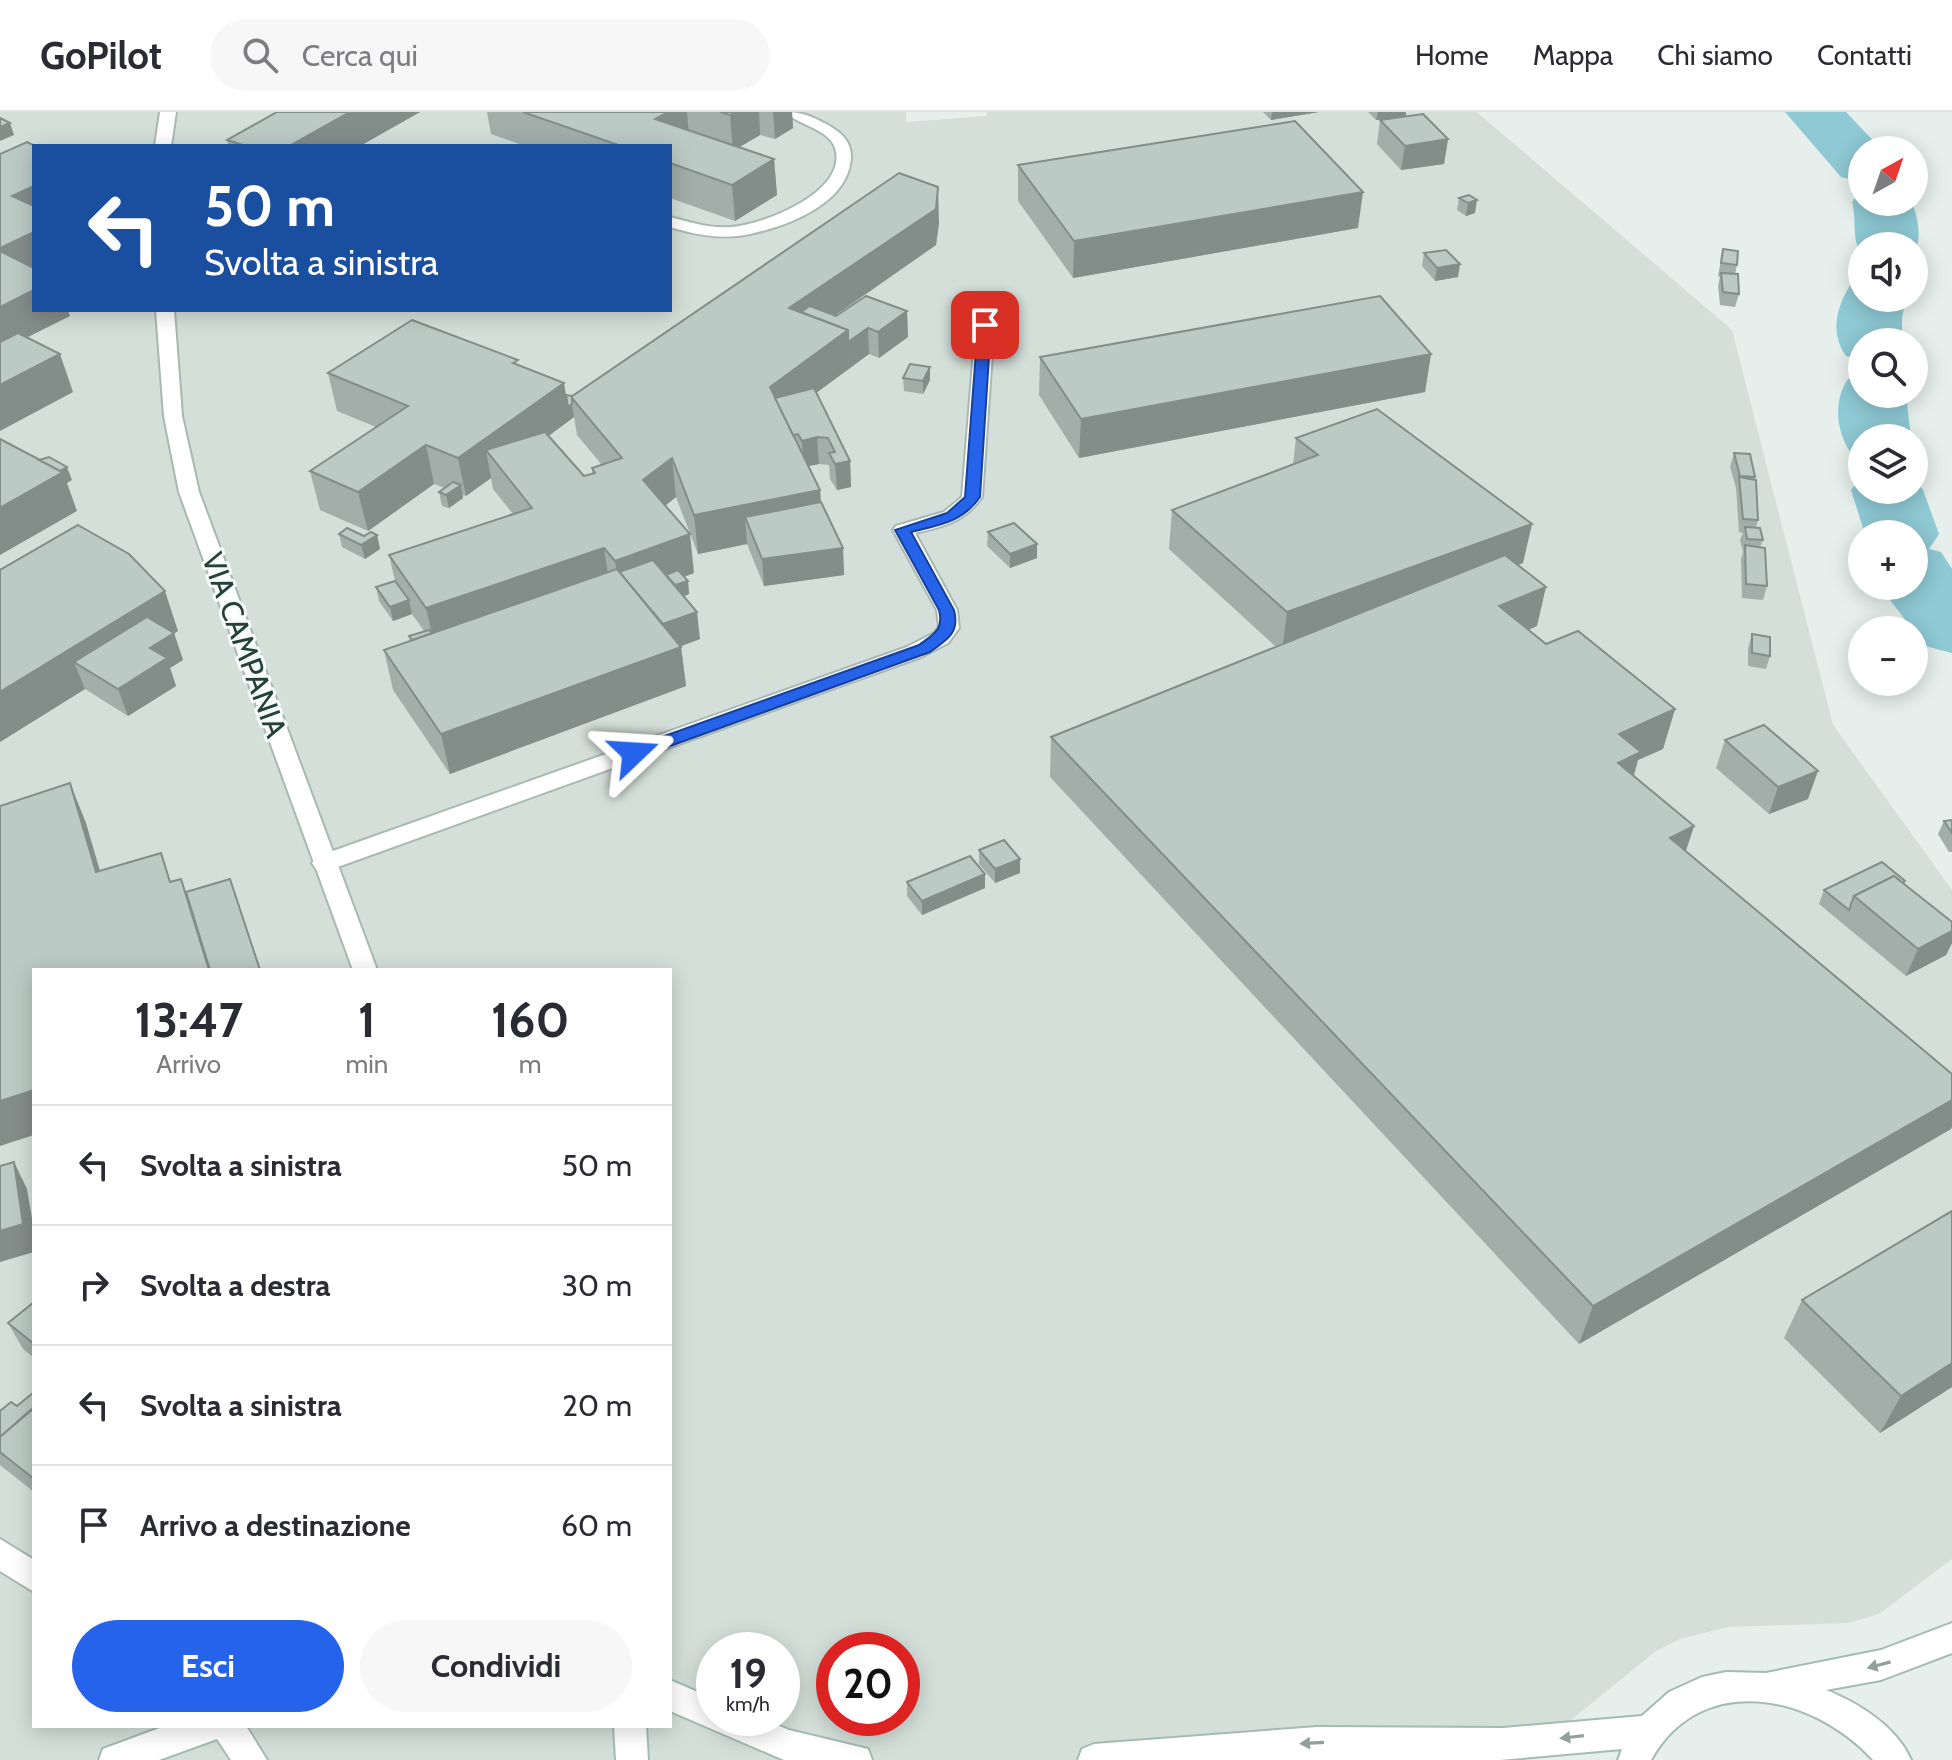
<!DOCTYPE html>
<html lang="it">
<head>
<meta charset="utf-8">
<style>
  :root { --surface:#fff; --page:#f7f7f7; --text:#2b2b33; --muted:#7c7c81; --line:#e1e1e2; --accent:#2563eb }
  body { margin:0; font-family:Cabin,sans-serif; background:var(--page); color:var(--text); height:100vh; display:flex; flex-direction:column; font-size:30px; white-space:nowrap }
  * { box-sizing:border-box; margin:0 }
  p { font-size:26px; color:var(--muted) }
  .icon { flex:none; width:44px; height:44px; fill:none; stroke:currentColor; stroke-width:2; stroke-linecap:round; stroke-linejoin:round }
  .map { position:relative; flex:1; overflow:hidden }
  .details { position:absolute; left:32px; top:856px; width:640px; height:760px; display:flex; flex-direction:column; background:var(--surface); border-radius:0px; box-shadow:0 4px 20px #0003 }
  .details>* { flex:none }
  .banner { position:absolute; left:32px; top:32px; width:640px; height:168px; border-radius:0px; box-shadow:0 4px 20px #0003; background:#1a4fa0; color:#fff; overflow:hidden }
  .needle { width:52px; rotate:40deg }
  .tools { position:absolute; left:1848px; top:24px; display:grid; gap:16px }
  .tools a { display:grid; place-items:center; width:80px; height:80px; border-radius:50%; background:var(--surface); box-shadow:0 4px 20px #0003; font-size:40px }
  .speed { position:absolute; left:696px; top:1520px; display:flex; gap:16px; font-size:40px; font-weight:700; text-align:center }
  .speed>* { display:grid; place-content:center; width:104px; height:104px; border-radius:50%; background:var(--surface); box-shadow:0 4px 20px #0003; line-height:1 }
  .speed small { font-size:20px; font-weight:400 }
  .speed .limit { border:12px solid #d22; background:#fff; color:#111 }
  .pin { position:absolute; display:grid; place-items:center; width:68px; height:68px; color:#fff; margin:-34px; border-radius:16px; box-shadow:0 4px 12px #0006 }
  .me { position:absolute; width:88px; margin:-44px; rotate:70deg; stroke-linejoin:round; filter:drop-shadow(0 0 6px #0008) }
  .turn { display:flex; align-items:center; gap:28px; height:168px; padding:0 40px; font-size:36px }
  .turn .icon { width:104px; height:104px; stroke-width:2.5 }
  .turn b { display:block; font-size:56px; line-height:68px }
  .eta { display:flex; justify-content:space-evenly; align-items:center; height:136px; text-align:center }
  .eta b { font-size:48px; font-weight:800; line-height:56px }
  .primary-button { display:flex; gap:16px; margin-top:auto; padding:16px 40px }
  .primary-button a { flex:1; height:92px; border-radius:48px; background:var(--accent); color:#fff; font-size:32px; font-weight:800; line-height:92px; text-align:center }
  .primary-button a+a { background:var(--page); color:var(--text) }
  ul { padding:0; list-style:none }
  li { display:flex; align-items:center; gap:24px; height:120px; padding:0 40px; border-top:2px solid var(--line) }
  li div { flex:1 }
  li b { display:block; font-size:30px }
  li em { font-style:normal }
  header { display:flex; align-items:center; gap:48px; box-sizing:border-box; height:112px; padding:0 40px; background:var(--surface); border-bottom:2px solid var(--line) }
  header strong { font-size:38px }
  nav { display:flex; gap:44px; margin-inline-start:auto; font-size:28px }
  .search { width:560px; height:72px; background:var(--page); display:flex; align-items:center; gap:20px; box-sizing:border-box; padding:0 28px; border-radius:44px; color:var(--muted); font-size:30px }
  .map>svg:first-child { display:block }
  .built { fill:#d4dfda; fill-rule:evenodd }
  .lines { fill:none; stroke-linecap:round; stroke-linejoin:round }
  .river { fill:#8ec9d4; fill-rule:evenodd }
  .service-casing { stroke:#a8b8b2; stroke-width:4 }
  .minor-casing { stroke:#a8b8b2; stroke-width:4 }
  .tertiary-casing { stroke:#a8b8b2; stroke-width:4 }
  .secondary-casing { stroke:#a4bbb3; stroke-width:4 }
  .service { fill:#fff; fill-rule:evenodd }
  .minor { fill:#fff; fill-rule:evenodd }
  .tertiary { fill:#fff; fill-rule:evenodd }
  .secondary { fill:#fff; fill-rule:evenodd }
  .wall { fill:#a1aea9; fill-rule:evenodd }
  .shaded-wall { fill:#838d89 }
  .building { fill:#bbcac4; stroke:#838d89; stroke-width:2 }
  .oneway { fill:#92a09c }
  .route { fill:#2563eb; stroke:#184099; stroke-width:2 }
  .labels { text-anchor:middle; stroke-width:6; stroke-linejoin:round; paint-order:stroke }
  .street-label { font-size:30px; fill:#24423a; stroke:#f7fbf9 }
</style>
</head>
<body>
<header>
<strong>GoPilot</strong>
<div class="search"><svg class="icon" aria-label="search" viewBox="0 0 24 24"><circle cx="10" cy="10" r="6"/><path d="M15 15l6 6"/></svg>Cerca qui</div>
<nav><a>Home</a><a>Mappa</a><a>Chi siamo</a><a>Contatti</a></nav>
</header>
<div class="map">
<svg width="1952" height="1648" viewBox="0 0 1952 1648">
  <rect width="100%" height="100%" fill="#e6efeb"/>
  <!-- built -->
  <path class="built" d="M0,0H906V10L986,4L987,0H1477L1732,218L1833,613L1952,778V1447L1879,1502L1849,1511L1728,1515L1680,1527L1656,1539L1522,1648H0ZM34,34H670V198H34ZM34,858H670V1614H34ZM714,1538H782V1606H714ZM834,1538H902V1606H834Z"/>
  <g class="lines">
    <!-- river -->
    <g class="river">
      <polygon points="1785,0 1846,0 1882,38 1862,38 1862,70 1841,65"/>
      <path d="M1861,77L1862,90H1912C1917,104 1923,127 1914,140V134H1862V143C1851,128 1857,108 1852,90Z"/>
      <path d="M1862,170V186H1906L1902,206V230H1862V248L1846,244C1830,221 1836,195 1851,172Z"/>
      <path d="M1862,264V282H1906L1911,326H1862V344L1851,341C1836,319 1833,289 1848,267Z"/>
      <polygon points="1862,363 1862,378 1914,378 1914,365 1923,378 1939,422 1929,437 1941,440 1952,457 1952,541 1925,534 1884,480 1882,474 1914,474 1914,422 1865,422 1851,378"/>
    </g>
    <defs>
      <g id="service">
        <path d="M785,0C802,0 811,4 826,12C839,19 851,28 851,44C850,91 788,114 750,122C723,128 696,123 670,115V105C690,110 710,117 731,115C763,113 849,80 835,36C829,17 798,13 785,0Z"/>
        <path d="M985,208L994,213L982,385C965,410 942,415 915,421L957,498L959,516L948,531L921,545L332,757H316L312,751L316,745L907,535L934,521L939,515L937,498L893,418L896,414L944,400L962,385L976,213Z"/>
      </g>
      <polygon id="minor" points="0,1427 34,1448 34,1480 0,1459"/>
      <g id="tertiary">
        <polygon points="160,0 176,0 171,34 155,34"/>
        <polygon points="156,198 174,198 182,304 199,380 377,858 353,858 179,380 164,304"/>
      </g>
      <g id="secondary">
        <path d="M1952,1511V1541L1881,1568L1826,1578C1859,1591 1897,1615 1911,1648H1873C1813,1582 1701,1558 1651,1648H1618L1622,1637L1500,1648H1078L1082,1637L1094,1632L1317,1615L1503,1616L1642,1604L1669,1580L1702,1565L1726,1560L1766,1561L1881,1538Z"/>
        <polygon points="670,1568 714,1587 714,1606 760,1606 789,1618 868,1637 872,1648 784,1648 670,1599"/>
        <polygon points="165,1614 246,1614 267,1648 231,1648 217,1627 159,1648 99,1648 103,1637"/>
        <polygon points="614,1614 646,1614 648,1648 616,1648"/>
      </g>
    </defs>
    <!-- service casing -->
    <use href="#service" class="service-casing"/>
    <!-- minor casing -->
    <use href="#minor" class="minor-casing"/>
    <!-- tertiary casing -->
    <use href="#tertiary" class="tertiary-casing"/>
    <!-- secondary casing -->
    <use href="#secondary" class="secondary-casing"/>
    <!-- service -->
    <use href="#service" class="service"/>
    <!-- minor -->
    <use href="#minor" class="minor"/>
    <!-- tertiary -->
    <use href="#tertiary" class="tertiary"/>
    <!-- secondary -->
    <use href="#secondary" class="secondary"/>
  </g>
  <!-- wall -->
  <g class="wall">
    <polygon points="277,0 420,0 360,34 229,34 227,28"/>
    <polygon points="487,0 792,0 793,16 775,27 760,23 739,35 774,47 777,83 735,109 670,86 670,34 525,34 491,22"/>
    <polygon points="1263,0 1319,0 1271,8"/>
    <polygon points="1368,0 1406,0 1406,4 1376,8"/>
    <polygon points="1380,8 1448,27 1444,52 1401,58 1377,32"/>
    <polygon points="1018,53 1358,116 1073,166 1018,89"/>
    <polygon points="1469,83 1475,101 1466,104 1457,98 1459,86"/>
    <path d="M939,111L936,133L835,204L907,199L908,225L879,246L869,242L816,281L850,349L851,375L837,378L830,367L829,353L819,352L808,354L820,378L821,390L843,436L844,463L764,474L747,432L698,442L676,385L665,394L694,461L684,465L688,469L689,482L684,484L700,527L681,534L686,574L450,662L393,578L384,538L410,529L409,524L424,519L412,502L393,509L379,489L376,475L395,469L389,443L513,402L493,377L491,366L466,384L463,383V386L449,396L442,394L439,380L445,376L434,372L368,419L320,398L310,359L376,315L337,299L328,261L519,253L566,283L572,284ZM574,305L577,323L602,353L592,356V362L584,364L549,324Z"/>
    <polygon points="1723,137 1737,153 1735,162 1739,182 1735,195 1720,193 1718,174 1720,165 1718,164"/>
    <polygon points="1424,141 1458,165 1435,169 1422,154"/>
    <polygon points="1431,242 1425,280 1079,346 1039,283 1040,245"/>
    <polygon points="930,255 930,268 923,282 904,279 903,266"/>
    <polygon points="1296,326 1523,451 1518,453 1537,514 1528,518 1546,532 1675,597 1663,637 1638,648 1634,664 1694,714 1686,739 1952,962 1952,1014 1951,1017 1579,1232 1050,665 1051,625 1276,535 1169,437 1172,398 1293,353"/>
    <polygon points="1734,341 1755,365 1758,408 1756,416 1763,428 1760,435 1767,474 1763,488 1742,486 1741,447 1743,440 1740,428 1743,421 1739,420 1736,376 1730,355"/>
    <polygon points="988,420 1037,432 1037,446 1010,456 987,434"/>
    <polygon points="339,422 364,424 377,423 380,437 365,447 342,435"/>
    <polygon points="0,458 178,519 174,521 183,548 170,556 176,574 128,604 85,577 0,630"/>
    <polygon points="1752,522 1770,544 1766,557 1748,554 1748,536"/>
    <polygon points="1725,628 1808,687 1769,702 1716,656"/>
    <polygon points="1952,708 1952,740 1949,740 1938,722 1944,709"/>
    <polygon points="979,738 1020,747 1020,761 995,771 979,752"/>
    <polygon points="985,762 985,776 922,803 907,784 907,770"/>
    <polygon points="1905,769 1904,772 1952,810 1952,831 1946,843 1906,864 1819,792 1824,778"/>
    <polygon points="1802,1188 1952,1275 1880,1321 1784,1226"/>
    <polygon points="34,1190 34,1246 23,1237 8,1211"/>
    <polygon points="34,1280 34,1380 0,1353 0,1299 17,1294"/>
  </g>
  <!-- shaded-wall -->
  <g class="shaded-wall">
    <polygon points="350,0 420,0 360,34 289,34"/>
    <polygon points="668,0 687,0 689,24 655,7"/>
    <polygon points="736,0 759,0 760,23 733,39 730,3"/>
    <polygon points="773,0 792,0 793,16 775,27"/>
    <polygon points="1272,0 1319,0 1271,8"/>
    <polygon points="1378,0 1406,0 1406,4 1376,8"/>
    <polygon points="10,11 14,23 0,29 0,15"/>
    <polygon points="1448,27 1444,52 1401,58 1405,34"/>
    <polygon points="774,47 777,83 735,109 732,73"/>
    <polygon points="34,74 34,115 12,84"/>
    <polygon points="938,75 939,111 936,133 815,217 789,196"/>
    <polygon points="1363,80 1358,116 1073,166 1074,129"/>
    <polygon points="1477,88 1475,101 1466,104 1468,91"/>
    <polygon points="34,120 34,163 0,146 0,136"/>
    <polygon points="1460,152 1458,165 1435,169 1437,156"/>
    <polygon points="34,178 34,198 68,198 70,204 0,239 0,195"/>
    <polygon points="907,199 908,225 879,246 878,220"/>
    <polygon points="868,216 869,242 850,256 848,230"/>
    <polygon points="848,218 850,256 801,292 783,310 770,275"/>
    <polygon points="60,242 73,280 0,319 0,273"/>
    <polygon points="1431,242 1425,280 1079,346 1081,307"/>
    <polygon points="930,255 930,268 923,282 923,269"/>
    <polygon points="564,271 568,295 572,292 574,305 502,358 486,338 491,366 466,384 458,346"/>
    <polygon points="817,325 819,352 803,355 802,329"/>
    <polygon points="426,333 434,372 368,419 358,380"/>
    <polygon points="672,346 676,385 648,407 643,368"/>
    <polygon points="850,349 851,375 837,378 835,352"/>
    <polygon points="67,355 72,368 67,371 77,399 0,443 0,396"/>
    <polygon points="461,373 463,386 449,396 446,383"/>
    <polygon points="820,378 823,417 745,405 747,432 698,442 694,403"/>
    <polygon points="1532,412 1523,451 1282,540 1287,500"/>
    <polygon points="690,422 694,461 670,470 618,469 615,449"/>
    <polygon points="377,423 380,437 365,447 361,433"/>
    <polygon points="1037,432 1037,446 1010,456 1010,442"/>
    <polygon points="604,436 610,475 433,526 426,496"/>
    <polygon points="843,436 844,463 764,474 762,447"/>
    <polygon points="688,469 689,482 676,488 674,474"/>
    <polygon points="1546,475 1537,514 1490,534 1499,494"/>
    <polygon points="165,479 178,519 174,521 183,548 170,556 176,574 128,604 118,577 74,550 85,577 0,630 0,580"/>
    <polygon points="409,488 412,502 393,509 390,495"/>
    <polygon points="697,500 700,527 660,542 656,515"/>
    <polygon points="681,535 686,574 450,662 441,622"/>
    <polygon points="1675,597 1663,637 1638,648 1629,679 1606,690 1619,622"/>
    <polygon points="1818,659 1808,687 1769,702 1778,675"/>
    <polygon points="70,671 86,711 112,800 96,760"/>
    <polygon points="1694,714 1681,753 1670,726"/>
    <polygon points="1020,747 1020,761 995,771 995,757"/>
    <polygon points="985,762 985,776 922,803 922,789"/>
    <polygon points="1952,819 1952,831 1946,843 1906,864 1918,837"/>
    <polygon points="34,978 34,1023 0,1034 0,989"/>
    <polygon points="1952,988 1952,1014 1951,1017 1579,1232 1593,1194"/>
    <polygon points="14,1050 27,1077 34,1118 34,1140 0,1150 0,1119"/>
    <polygon points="1952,1251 1952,1275 1880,1321 1901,1284"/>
  </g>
  <!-- building -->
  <g class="building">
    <polygon points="277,0 350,0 289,34 246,34 227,28"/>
    <polygon points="523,0 668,0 655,7 774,47 732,73 670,51 670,34 621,34"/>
    <polygon points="720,0 736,0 730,3"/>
    <polygon points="1423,2 1448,27 1405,34 1380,8"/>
    <polygon points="0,6 10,11 0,15"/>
    <polygon points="1295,9 1363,80 1074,129 1018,53"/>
    <polygon points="27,30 35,34 34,74 12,84 34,94 34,120 0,136 0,42"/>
    <polygon points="899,61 938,75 936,97 789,196 848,218 770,275 820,378 694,403 672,346 643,368 690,422 615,449 604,436 426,496 389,443 532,396 486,338 545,320 584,364 595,361 592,356 622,346 571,285"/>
    <polygon points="1469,83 1477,88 1468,91 1459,86"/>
    <polygon points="1723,137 1738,139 1737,153 1721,151"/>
    <polygon points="1446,138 1460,152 1437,156 1424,141"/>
    <polygon points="0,139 34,156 34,178 0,195"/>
    <polygon points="1721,161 1738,162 1739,182 1723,180"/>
    <polygon points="866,184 907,199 878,220 868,216 848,230 848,218 801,200 810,194 836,204"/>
    <polygon points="1380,184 1431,242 1081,307 1040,245"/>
    <polygon points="412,208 518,248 513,251 564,271 458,346 426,333 358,380 310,359 408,294 328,261"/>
    <polygon points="18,221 60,242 0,273 0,230"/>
    <polygon points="910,252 930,255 923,269 903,266"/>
    <polygon points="814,276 850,349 835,352 829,341 835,340 828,326 817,325 802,329 798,322 793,323 775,286"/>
    <polygon points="566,283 572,284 572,292 568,295"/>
    <polygon points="1377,297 1532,412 1287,500 1172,398 1318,343 1296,326"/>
    <polygon points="0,327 63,360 0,396"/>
    <polygon points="1734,341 1750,342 1755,365 1740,364"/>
    <polygon points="49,345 67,355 60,359 39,348"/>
    <polygon points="1739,365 1756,368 1758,408 1743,407"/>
    <polygon points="453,370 461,373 446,383 439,380"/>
    <polygon points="821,390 843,436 762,447 745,405"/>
    <polygon points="1014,411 1037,432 1010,442 988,420"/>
    <polygon points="78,413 129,442 165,479 0,580 0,458"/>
    <polygon points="1745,415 1760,416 1763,428 1747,427"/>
    <polygon points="347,416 364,424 371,420 377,423 361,433 339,422"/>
    <polygon points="1745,433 1765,436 1767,474 1746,472"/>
    <polygon points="1505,443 1546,475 1499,494 1546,532 1578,519 1675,597 1619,622 1641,640 1618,651 1694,714 1670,726 1952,962 1952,988 1593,1194 1051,625"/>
    <polygon points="653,448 697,500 663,512 619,460"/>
    <polygon points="617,457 681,535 441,622 384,538"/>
    <polygon points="678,458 688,469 675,473 666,463"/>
    <polygon points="395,469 409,488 390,495 376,475"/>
    <polygon points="147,505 174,521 150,536 167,546 118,577 74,550"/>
    <polygon points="429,518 432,521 412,528 409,524"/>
    <polygon points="1752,522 1770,525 1770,544 1752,541"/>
    <polygon points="1764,613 1818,659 1778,675 1725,628"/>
    <polygon points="70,671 96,760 161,741 170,770 181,767 209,858 34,858 34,978 0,989 0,694"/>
    <polygon points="1952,708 1952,721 1944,709"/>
    <polygon points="1004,728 1020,747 995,757 979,738"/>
    <polygon points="970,744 985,762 922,789 907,770"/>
    <polygon points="1882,750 1905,769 1902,771 1894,764 1854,784 1849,798 1824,778"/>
    <polygon points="1894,764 1952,810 1952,819 1918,837 1854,784"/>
    <polygon points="230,767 260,858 210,858 186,780"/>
    <polygon points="14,1050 23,1112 0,1119 0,1054"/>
    <polygon points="1952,1099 1952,1251 1901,1284 1802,1188"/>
    <polygon points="34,1190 34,1232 8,1211"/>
    <polygon points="34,1280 34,1295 0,1325 0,1299 11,1290 17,1294"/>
    <polygon points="34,1296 34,1367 0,1340 0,1325"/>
  </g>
  <!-- one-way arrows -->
  <defs><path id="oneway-solid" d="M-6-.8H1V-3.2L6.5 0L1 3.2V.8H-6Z" transform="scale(2)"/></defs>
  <g class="oneway">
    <use href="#oneway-solid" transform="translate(1879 1553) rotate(165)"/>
    <use href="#oneway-solid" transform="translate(1572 1625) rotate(173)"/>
    <use href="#oneway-solid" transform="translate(1312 1631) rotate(177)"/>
  </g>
  <!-- route -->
  <path class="route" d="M985,209L991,213L980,385C963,410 939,413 911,420L954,498C960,521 947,528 930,540L640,645H628L625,641L628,637L919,533C934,522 944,518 939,498L895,418L947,401L965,385L978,213Z"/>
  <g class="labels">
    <!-- street labels -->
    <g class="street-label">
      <text transform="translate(244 533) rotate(70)" y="10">VIA CAMPANIA</text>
    </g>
  </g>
</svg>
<div class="tools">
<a><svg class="needle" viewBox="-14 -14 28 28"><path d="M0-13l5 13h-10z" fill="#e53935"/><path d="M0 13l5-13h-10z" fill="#7c7c81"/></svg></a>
<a><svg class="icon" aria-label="sound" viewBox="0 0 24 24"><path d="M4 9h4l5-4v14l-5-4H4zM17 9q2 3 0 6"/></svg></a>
<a><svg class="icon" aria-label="search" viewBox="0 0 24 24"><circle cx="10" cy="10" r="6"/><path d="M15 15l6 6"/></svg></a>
<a><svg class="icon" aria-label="layers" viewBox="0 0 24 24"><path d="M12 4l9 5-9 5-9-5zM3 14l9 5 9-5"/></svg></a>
<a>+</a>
<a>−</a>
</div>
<div class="speed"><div>19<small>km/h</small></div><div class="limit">20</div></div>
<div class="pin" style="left:985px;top:213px;background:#d93025"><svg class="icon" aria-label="arrive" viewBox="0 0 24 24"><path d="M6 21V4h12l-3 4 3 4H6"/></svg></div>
<svg class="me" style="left:634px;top:641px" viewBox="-20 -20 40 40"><path d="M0-17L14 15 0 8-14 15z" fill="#2563eb" stroke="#fff" stroke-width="4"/></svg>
<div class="banner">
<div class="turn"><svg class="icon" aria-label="left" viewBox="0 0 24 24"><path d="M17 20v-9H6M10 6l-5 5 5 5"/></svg><div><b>50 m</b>Svolta a sinistra</div></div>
</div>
<section class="details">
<div class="eta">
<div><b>13:47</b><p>Arrivo</p></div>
<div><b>1</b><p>min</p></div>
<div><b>160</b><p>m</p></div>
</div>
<ul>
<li><svg class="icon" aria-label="left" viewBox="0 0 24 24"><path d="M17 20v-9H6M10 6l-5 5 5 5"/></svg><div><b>Svolta a sinistra</b></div><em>50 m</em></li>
<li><svg class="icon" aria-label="right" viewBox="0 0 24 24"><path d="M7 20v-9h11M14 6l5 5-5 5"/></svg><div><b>Svolta a destra</b></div><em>30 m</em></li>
<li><svg class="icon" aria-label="left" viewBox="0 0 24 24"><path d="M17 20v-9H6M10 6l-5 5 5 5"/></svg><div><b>Svolta a sinistra</b></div><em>20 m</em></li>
<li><svg class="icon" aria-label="arrive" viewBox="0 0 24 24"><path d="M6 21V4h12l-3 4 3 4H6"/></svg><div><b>Arrivo a destinazione</b></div><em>60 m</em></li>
</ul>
<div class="primary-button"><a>Esci</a><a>Condividi</a></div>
</section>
</div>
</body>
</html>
